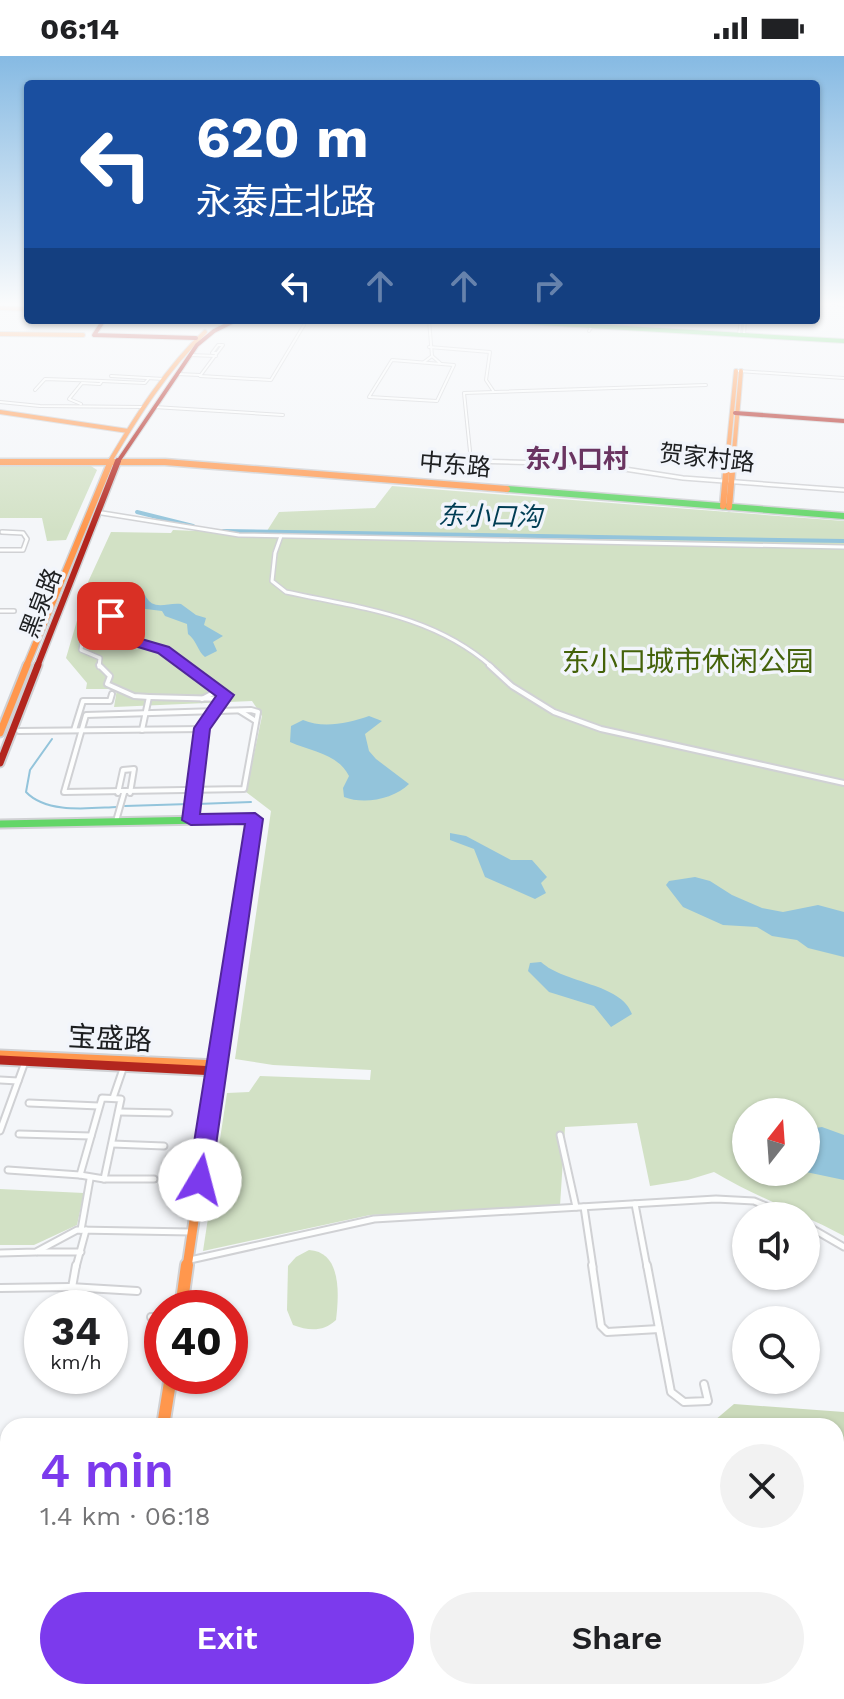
<!DOCTYPE html>
<html lang="en">
<head>
<meta charset="utf-8">
<style>
  :root { --surface:#fff; --page:#f2f2f2; --text:#202124; --muted:#757577; --accent:#7c3aed }
  body { margin:0; font-family:"Work Sans","Noto Sans SC",sans-serif; background:var(--page); color:var(--text); height:100vh; display:flex; flex-direction:column; font-size:30px; white-space:nowrap }
  * { box-sizing:border-box; margin:0 }
  p { font-size:26px; color:var(--muted) }
  .icon { flex:none; width:44px; height:44px; fill:none; stroke:currentColor; stroke-width:2; stroke-linecap:round; stroke-linejoin:round }
  .map { position:relative; flex:1; overflow:hidden }
  .details { position:absolute; left:0px; top:1362px; width:844px; height:282px; display:flex; flex-direction:column; background:var(--surface); border-radius:24px 24px 0 0; box-shadow:0 2px 6px #0004 }
  .details>* { flex:none }
  .banner { position:absolute; left:24px; top:24px; width:796px; height:244px; border-radius:8px; box-shadow:0 2px 6px #0004; background:#1a4fa0; color:#fff; overflow:hidden }
  .needle { width:52px; rotate:17deg }
  .tools { position:absolute; left:732px; top:1042px; display:grid; gap:16px }
  .tools a { display:grid; place-items:center; width:88px; height:88px; border-radius:50%; background:var(--surface); box-shadow:0 2px 6px #0004; font-size:40px }
  .speed { position:absolute; left:24px; top:1234px; display:flex; gap:16px; font-size:40px; font-weight:700; text-align:center }
  .speed>* { display:grid; place-content:center; width:104px; height:104px; border-radius:50%; background:var(--surface); box-shadow:0 2px 6px #0004; line-height:1 }
  .speed small { font-size:20px; font-weight:400 }
  .speed .limit { border:12px solid #d22; background:#fff; color:#111 }
  .pin { position:absolute; display:grid; place-items:center; width:68px; height:68px; color:#fff; margin:-34px; border-radius:16px; box-shadow:0 4px 12px #0006 }
  .me { position:absolute; width:88px; margin:-44px; rotate:8deg; stroke-linejoin:round; filter:drop-shadow(0 0 6px #0008) }
  .turn { display:flex; align-items:center; gap:28px; height:168px; padding:0 40px; font-size:36px }
  .turn .icon { width:104px; height:104px; stroke-width:2.5 }
  .turn b { display:block; font-size:56px; line-height:68px }
  .lanes { display:flex; align-items:center; height:76px; padding:0 40px; background:#0003; justify-content:center; gap:40px; direction:ltr }
  .lanes .off { opacity:.35 }
  .round { display:grid; place-items:center; flex:none; width:84px; height:84px; border-radius:42px; background:var(--page) }
  .summary { display:flex; align-items:center; justify-content:space-between; height:136px; padding:0 40px }
  h1 { font-size:48px; font-weight:600; line-height:60px; color:var(--accent) }
  .button { display:flex; gap:16px; margin-top:auto; padding:16px 40px }
  .button a { flex:1; height:92px; border-radius:48px; background:var(--accent); color:#fff; font-size:32px; font-weight:600; line-height:92px; text-align:center }
  .button a+a { background:var(--page); color:var(--text) }
  .status { display:flex; justify-content:space-between; align-items:center; height:56px; padding:0 40px; background:var(--surface); direction:ltr }
  .status svg { height:22px; fill:currentColor }
  .map>svg:first-child { display:block }
  .green { fill:#d2e1c5; fill-rule:evenodd }
  .forest { fill:#cbdabb }
  .water { fill:#93c4db }
  .lines { fill:none; stroke-linecap:round; stroke-linejoin:round }
  .stream { stroke:#93c4db; stroke-width:2 }
  .canal { stroke:#93c4db; stroke-width:4 }
  .street-far4-casing { stroke:#d0d1d4; stroke-width:4 }
  .street-far3-casing { stroke:#d0d1d4; stroke-width:6 }
  .street-far2-casing { stroke:#d0d1d4; stroke-width:8 }
  .street-far1-casing { stroke:#d0d1d4; stroke-width:9 }
  .street-casing { stroke:#d0d1d4; stroke-width:10 }
  .fast-far2-casing { stroke:#d0d1d4; stroke-width:6 }
  .fast-far1-casing { stroke:#d0d1d4; stroke-width:9 }
  .fast-casing { stroke:#d0d1d4; stroke-width:11 }
  .slow-far4-casing { stroke:#d0d1d4; stroke-width:6 }
  .slow-far3-casing { stroke:#d0d1d4; stroke-width:9 }
  .slow-far2-casing { stroke:#d0d1d4; stroke-width:11 }
  .slow-far1-casing { stroke:#d0d1d4; stroke-width:13 }
  .slow-casing { stroke:#d0d1d4; stroke-width:16 }
  .jam-far3-casing { stroke:#d0d1d4; stroke-width:6 }
  .jam-far2-casing { stroke:#d0d1d4; stroke-width:9 }
  .jam-far1-casing { stroke:#d0d1d4; stroke-width:11 }
  .jam-casing { stroke:#d0d1d4; stroke-width:13 }
  .street-far4 { stroke:#fdfefe; stroke-width:2 }
  .street-far3 { stroke:#fdfefe; stroke-width:3 }
  .street-far2 { stroke:#fdfefe; stroke-width:4 }
  .street-far1 { stroke:#fdfefe; stroke-width:5 }
  .street { stroke:#fdfefe; stroke-width:6 }
  .fast-far2 { stroke:#63d668; stroke-width:4 }
  .fast-far1 { stroke:#63d668; stroke-width:6 }
  .fast { stroke:#63d668; stroke-width:7 }
  .slow-far4 { stroke:#ff974d; stroke-width:4 }
  .slow-far3 { stroke:#ff974d; stroke-width:6 }
  .slow-far2 { stroke:#ff974d; stroke-width:7 }
  .slow-far1 { stroke:#ff974d; stroke-width:9 }
  .slow { stroke:#ff974d; stroke-width:12 }
  .jam-far3 { stroke:#b3261e; stroke-width:4 }
  .jam-far2 { stroke:#b3261e; stroke-width:6 }
  .jam-far1 { stroke:#b3261e; stroke-width:7 }
  .jam { stroke:#b3261e; stroke-width:9 }
  .route { fill:#7c3aed; stroke:#51269a; stroke-width:2 }
  .labels { text-anchor:middle; stroke-width:7; stroke-linejoin:round; paint-order:stroke }
  .far-street-label { font-size:24px; fill:#1d1f21; stroke:#f2f5fb }
  .far-quarter-label { font-size:26px; font-weight:bold; fill:#6a3461; stroke:#f2f5fb }
  .far-water-label { font-size:26px; font-style:italic; fill:#003d54; stroke:#f2f5fb }
  .park-label { font-size:28px; fill:#44620a; stroke:#f2f5fb }
  .street-label { font-size:28px; fill:#1d1f21; stroke:#f2f5fb }
</style>
</head>
<body>
<div class="status"><b>06:14</b><svg viewBox="0 0 49 12"><path d="M0 12V9h3v3zM5 12V6h3v6zM10 12V3h3v9zM15 12V0h3v12zM26 1h20v11H26zM47 4h2v5h-2z"/></svg></div>
<div class="map">
<svg width="844" height="1643" viewBox="0 0 844 1643">
  <rect width="100%" height="100%" fill="#f4f6f9"/>
  <!-- green -->
  <g class="green">
    <polygon points="0,410 91,410 97,414 66,484 47,485 42,462 0,462"/>
    <path d="M392,430L844,465V1180C801,1157 756,1141 714,1116L688,1124L650,1130L637,1067L565,1071L560,1150L370,1159L203,1195L227,1037L249,1036L260,1020L370,1024L371,1014L273,1009L235,1003L271,755L246,736L262,660L252,645L114,651L117,633H86L87,627L66,602L81,551L77,550L111,476L171,477L173,474L265,478L279,456L375,452ZM746,1056H806V1116H746Z"/>
    <polygon points="0,1133 84,1137 77,1169 34,1189 0,1189"/>
    <path d="M309,1194C342,1196 339,1239 336,1264C323,1276 309,1275 293,1269L287,1254L288,1210L296,1201Z"/>
  </g>
  <!-- forest -->
  <polygon class="forest" points="734,1348 844,1356 844,1643 651,1643 651,1636 836,1636 836,1370 708,1370"/>
  <!-- water -->
  <g class="water">
    <path d="M127,537L145,539C153,556 167,546 181,548L196,559L206,562L204,569L223,580L213,586L217,595L205,601C198,596 197,585 188,578L187,568L165,560L162,555L130,551Z"/>
    <path d="M369,660L382,665L365,678L369,695L376,703L409,728C394,743 364,749 344,741L343,732L349,720C337,697 312,696 290,686L291,670L303,664C324,673 348,667 369,660Z"/>
    <polygon points="450,777 466,780 511,804 532,804 547,821 541,827 546,837 535,843 485,821 474,793 450,784"/>
    <polygon points="695,821 710,825 732,839 762,852 783,856 818,849 844,856 844,901 808,892 797,884 772,880 757,871 723,869 683,851 666,829 669,825"/>
    <path d="M541,906C565,928 621,927 632,958L611,971L594,950L549,936L528,915L530,907Z"/>
    <polygon points="822,1071 844,1079 844,1124 806,1116 806,1081 814,1080 815,1072"/>
  </g>
  <g class="lines">
    <!-- stream -->
    <g class="stream">
      <path d="M52,683L30,714L26,736C47,758 89,752 117,751"/>
      <polyline points="197,748 251,746"/>
      <polyline points="125,750 189,748"/>
    </g>
    <!-- canal -->
    <g class="canal">
      <polyline points="137,456 193,470"/>
      <polyline points="223,475 844,485"/>
    </g>
    <defs>
      <g id="street-far4">
        <polyline points="831,246 844,250"/>
        <polyline points="429,264 432,300"/>
        <polyline points="589,275 596,264"/>
        <polyline points="739,278 741,264"/>
        <polyline points="744,278 745,264"/>
        <polyline points="429,291 490,296 486,324 494,336"/>
        <polyline points="217,297 212,297 218,289 223,289 200,320 271,324 304,269"/>
        <polyline points="190,299 216,300"/>
        <polygon points="392,304 454,309 437,345 369,341"/>
        <polyline points="424,306 432,300 440,307"/>
        <polyline points="738,315 844,322"/>
        <polyline points="177,318 200,319"/>
        <polyline points="111,320 164,323"/>
        <polyline points="102,325 145,327 149,322"/>
        <polyline points="35,334 45,323 102,325 100,328 82,327 69,343 81,348"/>
        <polyline points="0,346 40,350 143,351"/>
        <polyline points="154,351 283,359"/>
        <polyline points="545,407 471,405 464,337 706,329"/>
      </g>
      <g id="street-far3">
        <polyline points="471,405 592,408 683,422 844,434"/>
        <polyline points="102,457 239,479 844,491"/>
        <path d="M281,480L275,497L272,525L286,536C360,552 433,559 492,611"/>
        <polyline points="0,494 23,494 27,483 23,477 2,476"/>
        <polyline points="0,555 14,555"/>
        <polyline points="84,579 88,563 115,561 114,572"/>
        <polyline points="99,611 100,602 81,594 83,580 98,572 116,572 133,585 163,594 187,611"/>
      </g>
      <g id="street-far2">
        <polyline points="99,609 110,620 107,628 134,640 149,641"/>
        <polyline points="489,609 512,630 554,656 601,673 844,727"/>
        <path d="M149,641L225,643L227,639C209,631 200,619 183,609"/>
        <polyline points="202,643 217,635"/>
        <polygon points="251,654 258,656 244,733 64,736 86,659"/>
        <polyline points="240,655 256,665"/>
        <polyline points="74,674 83,645 110,645 112,638"/>
        <polyline points="142,674 149,641"/>
        <polyline points="19,675 202,673"/>
        <polyline points="118,737 123,714 134,713 130,737"/>
        <polyline points="191,764 202,672 217,654 220,641"/>
        <polyline points="116,765 124,737"/>
      </g>
      <g id="street-far1">
        <polyline points="0,1024 18,1025"/>
        <polygon points="102,1042 121,1043 104,1123 80,1119"/>
        <polyline points="113,1042 124,1010"/>
        <polyline points="29,1047 99,1050"/>
        <polyline points="119,1056 169,1057"/>
        <polyline points="0,1075 25,1006"/>
        <polyline points="19,1078 91,1080"/>
        <polyline points="560,1079 576,1151"/>
        <polyline points="112,1088 164,1090"/>
        <polyline points="8,1114 80,1119"/>
        <polyline points="104,1123 154,1123"/>
        <polyline points="635,1148 647,1211"/>
        <polyline points="584,1151 593,1211"/>
        <polyline points="806,1169 844,1191"/>
        <polyline points="81,1174 90,1123"/>
        <polyline points="38,1196 81,1196"/>
        <polyline points="0,1197 36,1196 77,1174 192,1176"/>
        <polyline points="190,1204 374,1163 716,1143 754,1145 790,1160"/>
        <polyline points="76,1211 86,1174"/>
      </g>
      <g id="street">
        <polyline points="592,1209 601,1270 607,1276 659,1273"/>
        <polyline points="647,1209 671,1336 684,1346 708,1345 704,1328"/>
        <polyline points="0,1232 70,1231 137,1235"/>
        <polyline points="70,1243 76,1209"/>
        <polyline points="151,1261 162,1261"/>
      </g>
      <polyline id="fast-far2" points="490,264 844,285"/>
      <polyline id="fast-far1" points="507,433 844,460"/>
      <polyline id="fast" points="0,768 255,763 247,813"/>
      <g id="slow-far4">
        <polyline points="0,252 28,253"/>
        <polyline points="0,278 83,279"/>
        <polyline points="0,356 128,375"/>
        <polyline points="0,406 176,407"/>
        <path d="M109,407C136,361 167,312 205,276"/>
        <polyline points="727,407 736,315"/>
        <polyline points="733,407 741,315"/>
      </g>
      <g id="slow-far3">
        <polyline points="0,406 165,406 507,433"/>
        <polyline points="723,450 727,405"/>
        <polyline points="729,451 733,405"/>
        <polyline points="26,611 111,405"/>
      </g>
      <g id="slow-far2">
        <polyline points="0,677 27,609"/>
        <polyline points="238,874 247,813"/>
      </g>
      <g id="slow-far1">
        <polyline points="0,999 217,1009"/>
        <polyline points="187,1211 238,872"/>
      </g>
      <g id="slow">
        <polyline points="181,1252 187,1209"/>
        <polyline points="163,1370 171,1320"/>
        <polyline points="121,1643 122,1636"/>
      </g>
      <g id="jam-far3">
        <polyline points="104,264 94,279 196,282"/>
        <polyline points="735,357 844,365"/>
        <polyline points="117,407 197,289 214,275 236,264"/>
      </g>
      <polyline id="jam-far2" points="37,611 118,405"/>
      <polyline id="jam-far1" points="0,707 38,609"/>
      <polyline id="jam" points="0,1004 216,1015"/>
    </defs>
    <!-- street-far4 casing -->
    <use href="#street-far4" class="street-far4-casing"/>
    <!-- street-far3 casing -->
    <use href="#street-far3" class="street-far3-casing"/>
    <!-- street-far2 casing -->
    <use href="#street-far2" class="street-far2-casing"/>
    <!-- street-far1 casing -->
    <use href="#street-far1" class="street-far1-casing"/>
    <!-- street casing -->
    <use href="#street" class="street-casing"/>
    <!-- fast-far2 casing -->
    <use href="#fast-far2" class="fast-far2-casing"/>
    <!-- fast-far1 casing -->
    <use href="#fast-far1" class="fast-far1-casing"/>
    <!-- fast casing -->
    <use href="#fast" class="fast-casing"/>
    <!-- slow-far4 casing -->
    <use href="#slow-far4" class="slow-far4-casing"/>
    <!-- slow-far3 casing -->
    <use href="#slow-far3" class="slow-far3-casing"/>
    <!-- slow-far2 casing -->
    <use href="#slow-far2" class="slow-far2-casing"/>
    <!-- slow-far1 casing -->
    <use href="#slow-far1" class="slow-far1-casing"/>
    <!-- slow casing -->
    <use href="#slow" class="slow-casing"/>
    <!-- jam-far3 casing -->
    <use href="#jam-far3" class="jam-far3-casing"/>
    <!-- jam-far2 casing -->
    <use href="#jam-far2" class="jam-far2-casing"/>
    <!-- jam-far1 casing -->
    <use href="#jam-far1" class="jam-far1-casing"/>
    <!-- jam casing -->
    <use href="#jam" class="jam-casing"/>
    <!-- street-far4 -->
    <use href="#street-far4" class="street-far4"/>
    <!-- street-far3 -->
    <use href="#street-far3" class="street-far3"/>
    <!-- street-far2 -->
    <use href="#street-far2" class="street-far2"/>
    <!-- street-far1 -->
    <use href="#street-far1" class="street-far1"/>
    <!-- street -->
    <use href="#street" class="street"/>
    <!-- fast-far2 -->
    <use href="#fast-far2" class="fast-far2"/>
    <!-- fast-far1 -->
    <use href="#fast-far1" class="fast-far1"/>
    <!-- fast -->
    <use href="#fast" class="fast"/>
    <!-- slow-far4 -->
    <use href="#slow-far4" class="slow-far4"/>
    <!-- slow-far3 -->
    <use href="#slow-far3" class="slow-far3"/>
    <!-- slow-far2 -->
    <use href="#slow-far2" class="slow-far2"/>
    <!-- slow-far1 -->
    <use href="#slow-far1" class="slow-far1"/>
    <!-- slow -->
    <use href="#slow" class="slow"/>
    <!-- jam-far3 -->
    <use href="#jam-far3" class="jam-far3"/>
    <!-- jam-far2 -->
    <use href="#jam-far2" class="jam-far2"/>
    <!-- jam-far1 -->
    <use href="#jam-far1" class="jam-far1"/>
    <!-- jam -->
    <use href="#jam" class="jam"/>
  </g>
  <!-- sky -->
  <linearGradient id="sky" x2="0" y2="1"><stop stop-color="#86bae3"/><stop offset="0.52" stop-color="#fafbfc"/><stop offset="1" stop-color="#fafbfc" stop-opacity="0"/></linearGradient>
  <rect width="844" height="476" fill="url(#sky)"/>
  <!-- route -->
  <polygon class="route" points="111,556 121,558 122,570 138,582 169,591 234,639 210,673 200,758 255,757 263,763 211,1124 208,1130 200,1133 192,1130 188,1124 245,768 191,769 182,764 194,672 216,640 158,597 128,588 109,575 109,564 104,560"/>
  <g class="labels">
    <!-- far-street labels -->
    <g class="far-street-label">
      <text transform="translate(707 402) rotate(6)" y="8">贺家村路</text>
      <text transform="translate(455 409) rotate(5)" y="8">中东路</text>
      <text transform="translate(41 547) rotate(-69)" y="8">黑泉路</text>
    </g>
    <!-- far-quarter labels -->
    <g class="far-quarter-label">
      <text x="577" y="412">东小口村</text>
    </g>
    <!-- far-water labels -->
    <g class="far-water-label">
      <text transform="translate(490 460) rotate(1)" y="9">东小口沟</text>
    </g>
    <!-- park labels -->
    <g class="park-label">
      <text x="688" y="615">东小口城市休闲公园</text>
    </g>
    <!-- street labels -->
    <g class="street-label">
      <text transform="translate(110 982) rotate(3)" y="10">宝盛路</text>
    </g>
  </g>
</svg>
<div class="tools">
<a><svg class="needle" viewBox="-14 -14 28 28"><path d="M0-13l5 13h-10z" fill="#e53935"/><path d="M0 13l5-13h-10z" fill="#757577"/></svg></a>
<a><svg class="icon" aria-label="sound" viewBox="0 0 24 24"><path d="M4 9h4l5-4v14l-5-4H4zM17 9q2 3 0 6"/></svg></a>
<a><svg class="icon" aria-label="search" viewBox="0 0 24 24"><circle cx="10" cy="10" r="6"/><path d="M15 15l6 6"/></svg></a>
</div>
<div class="speed"><div>34<small>km/h</small></div><div class="limit">40</div></div>
<div class="pin" style="left:111px;top:560px;background:#d93025"><svg class="icon" aria-label="arrive" viewBox="0 0 24 24"><path d="M6 21V4h12l-3 4 3 4H6"/></svg></div>
<svg class="me" style="left:200px;top:1124px" viewBox="-20 -20 40 40"><circle r="19" fill="#fff"/><path d="M0-13L10 11 0 6-10 11z" fill="#7c3aed"/></svg>
<div class="banner">
<div class="turn"><svg class="icon" aria-label="left" viewBox="0 0 24 24"><path d="M17 20v-9H6M10 6l-5 5 5 5"/></svg><div><b>620 m</b>永泰庄北路</div></div>
<div class="lanes"><svg class="icon" aria-label="left" viewBox="0 0 24 24"><path d="M17 20v-9H6M10 6l-5 5 5 5"/></svg><svg class="icon off" aria-label="ahead" viewBox="0 0 24 24"><path d="M12 20V5M6 11l6-6 6 6"/></svg><svg class="icon off" aria-label="ahead" viewBox="0 0 24 24"><path d="M12 20V5M6 11l6-6 6 6"/></svg><svg class="icon off" aria-label="right" viewBox="0 0 24 24"><path d="M7 20v-9h11M14 6l5 5-5 5"/></svg></div>
</div>
<section class="details">
<div class="summary"><div><h1>4 min</h1><p>1.4 km · 06:18</p></div><a class="round"><svg class="icon" aria-label="close" viewBox="0 0 24 24"><path d="M6 6l12 12M18 6L6 18"/></svg></a></div>
<div class="button"><a>Exit</a><a>Share</a></div>
</section>
</div>
</body>
</html>
